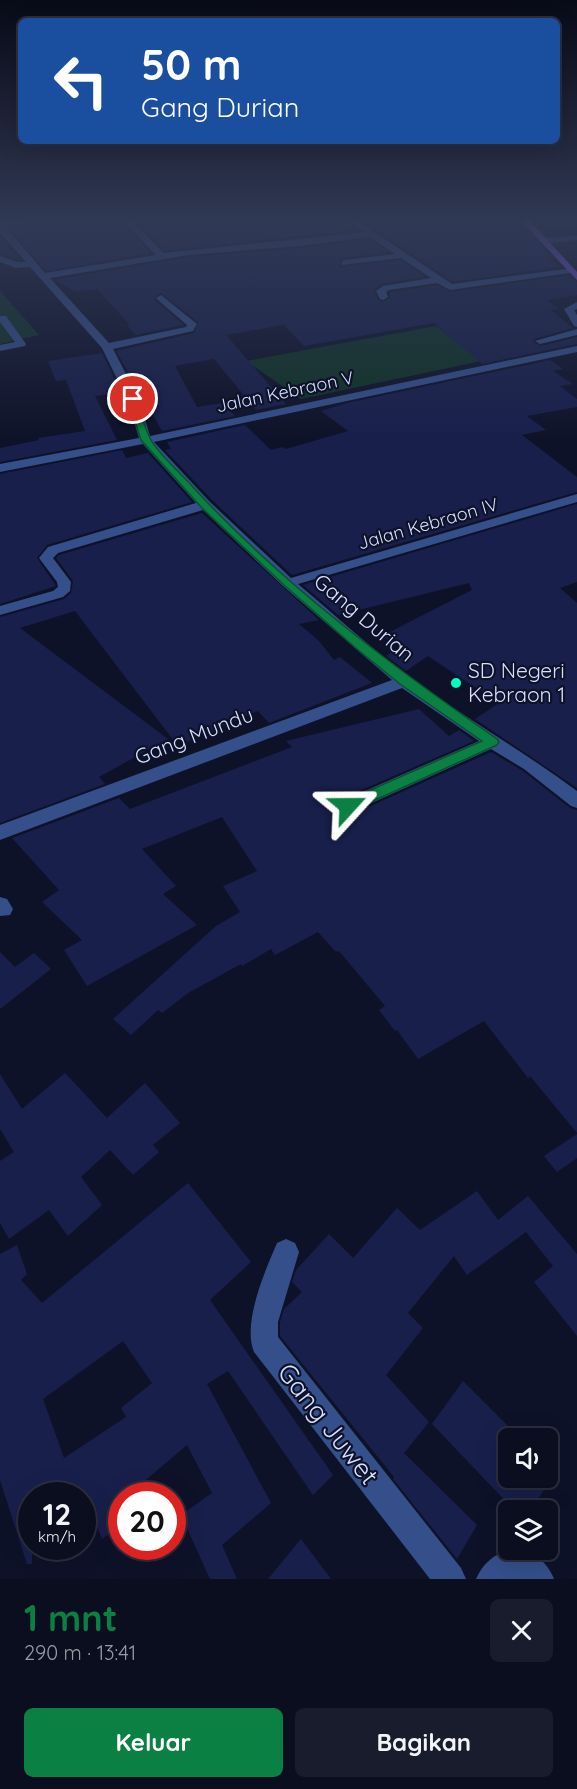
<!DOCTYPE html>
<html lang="id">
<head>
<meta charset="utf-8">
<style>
  :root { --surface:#0a0e1f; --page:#181c2c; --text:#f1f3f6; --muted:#999ca4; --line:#2a2e3d; --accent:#0b8043 }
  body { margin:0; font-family:Quicksand,sans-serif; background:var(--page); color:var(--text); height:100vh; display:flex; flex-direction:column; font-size:22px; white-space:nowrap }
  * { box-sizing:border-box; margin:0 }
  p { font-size:20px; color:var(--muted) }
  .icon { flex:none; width:33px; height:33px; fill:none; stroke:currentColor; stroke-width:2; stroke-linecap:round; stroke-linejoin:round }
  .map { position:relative; height:1579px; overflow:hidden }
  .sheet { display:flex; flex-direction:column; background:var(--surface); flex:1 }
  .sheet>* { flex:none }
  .banner { position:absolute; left:18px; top:18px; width:542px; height:126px; border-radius:9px; box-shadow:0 6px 24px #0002,0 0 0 2px var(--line); background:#1a4fa0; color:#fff; overflow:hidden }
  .buttons { position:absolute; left:498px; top:1428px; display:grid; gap:12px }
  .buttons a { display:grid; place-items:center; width:60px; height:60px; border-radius:9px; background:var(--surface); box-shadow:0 6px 24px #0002,0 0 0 2px var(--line); font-size:30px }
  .speed { position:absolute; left:18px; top:1482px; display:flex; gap:12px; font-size:30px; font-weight:700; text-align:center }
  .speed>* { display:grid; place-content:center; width:78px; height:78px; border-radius:50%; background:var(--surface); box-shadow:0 6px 24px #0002,0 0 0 2px var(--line); line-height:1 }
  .speed small { font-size:15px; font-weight:400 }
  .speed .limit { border:9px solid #d22; background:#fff; color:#111 }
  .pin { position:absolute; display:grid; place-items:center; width:51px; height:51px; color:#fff; margin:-26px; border:3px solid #fff; border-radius:50%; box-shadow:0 2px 6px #0007 }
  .me { position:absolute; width:66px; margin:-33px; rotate:66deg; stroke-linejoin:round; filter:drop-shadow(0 0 4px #0008) }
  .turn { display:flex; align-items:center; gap:21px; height:126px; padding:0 24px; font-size:27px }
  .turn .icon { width:78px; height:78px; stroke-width:2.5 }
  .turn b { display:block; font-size:42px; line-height:51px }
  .round { display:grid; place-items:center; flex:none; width:63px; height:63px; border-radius:9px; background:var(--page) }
  .summary { display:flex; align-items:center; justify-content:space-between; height:102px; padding:0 24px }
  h1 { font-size:36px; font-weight:700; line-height:45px; color:var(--accent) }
  .action { display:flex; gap:12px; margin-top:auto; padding:12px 24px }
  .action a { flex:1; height:69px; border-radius:9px; background:var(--accent); color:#fff; font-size:24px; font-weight:700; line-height:69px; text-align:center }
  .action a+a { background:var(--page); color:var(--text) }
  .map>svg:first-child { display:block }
  .green { fill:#103326 }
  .building { fill:#181f4b; fill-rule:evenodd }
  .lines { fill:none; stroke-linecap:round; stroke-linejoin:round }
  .minor { fill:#354f8b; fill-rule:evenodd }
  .major { fill:#8b5cff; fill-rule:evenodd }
  .route { fill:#0b8043; stroke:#07532c; stroke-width:1.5 }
  .poi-dot { fill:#01ffc2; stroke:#0e1229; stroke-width:2 }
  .labels { text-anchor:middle; stroke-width:4.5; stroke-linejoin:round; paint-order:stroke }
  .far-street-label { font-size:18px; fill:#d5dfff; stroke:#0e1229 }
  .street-label { font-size:21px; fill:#d5dfff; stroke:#0e1229 }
  .poi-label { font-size:21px; fill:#d5dfff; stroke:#0e1229; text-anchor:start }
  .near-street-label { font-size:26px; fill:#d5dfff; stroke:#0e1229 }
</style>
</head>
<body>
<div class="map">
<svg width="577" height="1579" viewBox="0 0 577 1579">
  <rect width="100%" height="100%" fill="#0e1229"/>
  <!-- green -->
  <g class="green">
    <polygon points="0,291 39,335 0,344"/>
    <polygon points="436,326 458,343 515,354 301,399 246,361"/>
  </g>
  <!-- building -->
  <g class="building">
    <polygon points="53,219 119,219 151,253 46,271 9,228"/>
    <polygon points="134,219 343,219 358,230 165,251"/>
    <polygon points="360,219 517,219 552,257 547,257 560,267 453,282"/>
    <polygon points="0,236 21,260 0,254"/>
    <polygon points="369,239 389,252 344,258 340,260 340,267 400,260 425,277 382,284 374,290 378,300 382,302 390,298 390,292 437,285 450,292 569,275 577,282 577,295 547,300 559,309 551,310 573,328 534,339 533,342 541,346 577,337 577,344 482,364 434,323 304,346 284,325 226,335 286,404 256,410 214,359 175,366 197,407 222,403 235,416 162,431 116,351 194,333 198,322 161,293 155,296 154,300 184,325 135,335 127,325 129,324 97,289 76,292 54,280 189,257 301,248"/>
    <polygon points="102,353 121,393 95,396 117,440 0,462 0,448 39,440 38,438 85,431 66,380 56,381 48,361"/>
    <polygon points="550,360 563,369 553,371 573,384 560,386 577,399 577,407 527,416 546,430 522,435 577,477 577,492 292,575 212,500 165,450 171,449 167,442 245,425 271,450 283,447 286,449 348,431 321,411 347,403"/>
    <polygon points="122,450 126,458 148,453 192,502 47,545 37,558 56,586 0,604 0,474"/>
    <polygon points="577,504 577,582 560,588 577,603 577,788 475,719 499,703 428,656 406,671 386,656 399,647 382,636 472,590 469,583 338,615 303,585"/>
    <polygon points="202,513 319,620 299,624 319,641 334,660 340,657 372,683 269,723 258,711 187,742 183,737 174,741 75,611 20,628 168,739 99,777 105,784 0,823 0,617 64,599 71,593 73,581 56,558 59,555"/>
    <polygon points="419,709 449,736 459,730 474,741 341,799 337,807 341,813 349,815 355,813 491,752 523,771 570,808 577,810 577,1133 530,1076 528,1078 484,1021 418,1059 397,1030 395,1031 379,1010 385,1006 339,951 336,952 318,932 275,955 271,949 242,966 241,964 188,993 162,1013 158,1010 131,1035 113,1019 216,926 240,912 223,886 257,871 222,817 142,849 176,886 163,894 197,925 87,986 64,950 82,940 42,902 59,890 12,838 119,798 130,809 292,747 286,741"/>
    <polygon points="0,952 15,967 34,953 51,969 0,1009"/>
    <polygon points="65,1073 107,1118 145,1083 180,1123 153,1145 159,1152 133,1175 110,1150 81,1177 102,1205 68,1236 49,1210 9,1239 0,1223 0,1161 14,1152 0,1129 0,1074 22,1109"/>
    <polygon points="577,1134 577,1158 557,1172 544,1156"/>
    <path d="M188,1183L251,1262L210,1300L333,1475L313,1495L228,1371L207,1384L271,1503L222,1545L237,1579H210L181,1515L212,1493L187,1445L127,1496H122V1525L102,1539L91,1511L82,1517V1496H32V1564H27L0,1480V1254L17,1245L27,1274L21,1280L42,1303ZM123,1341L152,1383L121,1408L126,1417L64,1458L43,1399Z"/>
    <polygon points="477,1191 498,1220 528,1196 577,1254 577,1336 534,1282 553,1266 526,1232 467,1275 454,1256 408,1313 423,1328 386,1375 429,1422 404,1453 477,1525 457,1559 393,1479 394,1477 280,1336 280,1322 284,1309 302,1292 292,1282 296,1270 329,1234 353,1258 397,1208 420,1230"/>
    <polygon points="463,1381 520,1438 508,1438 508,1478 548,1478 548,1466 555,1473 531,1510 514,1510 432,1424"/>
    <polygon points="301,1539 331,1579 268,1579"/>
  </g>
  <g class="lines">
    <!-- minor -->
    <g class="minor">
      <path d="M48,219L5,226L45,273L156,255L121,219H130L164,253L364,232L345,219H355L452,284L573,268V272L570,273L450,290L437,283L389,290L386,292L388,297L383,300L380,299L376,291L383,286L431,278L401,258L342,265V261L345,260L395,254L370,237L301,246L189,255L50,278L109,343L186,327L187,325L158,300L156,298L161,295L197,324L193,331L113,349L139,399L150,436L577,346V352L154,442L210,502L291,578L577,494V502L298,584C336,616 372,649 411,678C465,718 523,751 577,791V808L571,806L524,769L491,749L354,811L348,813L342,811L339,806L342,801L479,741L402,688L0,840V825L392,680L283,586L203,510L58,553L53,558L71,582L70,591L63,597L0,615V606L53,591L58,587L57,582L39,558L48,547L196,503L143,444L0,472V464L139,438L127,399L102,348L30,267L16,268L0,262V256L17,262H26L0,233V221Z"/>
      <polygon points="577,236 577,240 543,244 539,241 543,238"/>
      <polygon points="577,302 577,309 574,310 577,315 577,327 574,326 564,309"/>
      <polygon points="0,316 6,316 26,344 25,346 0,351 0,345 15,342 0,322"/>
      <polygon points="577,329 577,335 540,344 535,341"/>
      <polygon points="0,897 7,899 13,909 10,915 0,916"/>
      <path d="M286,1239L295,1243L299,1252L278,1322V1337L461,1568L466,1579H430L254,1352C242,1323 265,1271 277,1243Z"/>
      <path d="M508,1549C530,1551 545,1557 554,1579H476C483,1563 493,1556 508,1549Z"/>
    </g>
    <!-- major -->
    <polygon class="major" points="519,219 528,219 577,272 577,280"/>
  </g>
  <!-- sky -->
  <linearGradient id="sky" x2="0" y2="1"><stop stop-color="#080a17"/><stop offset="0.5" stop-color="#303954"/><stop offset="1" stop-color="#303954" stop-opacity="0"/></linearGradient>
  <rect width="577" height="441" fill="url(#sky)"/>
  <!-- route -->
  <path class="route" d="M133,397L137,399C141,412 144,427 150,438C157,453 180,472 192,486C281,583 389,664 497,739L499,742L497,745L353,810H343L341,806L343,802L482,741L400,684L357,649L284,585L202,508L141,440L128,399Z"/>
  <!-- markers -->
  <circle class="poi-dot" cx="456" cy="683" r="6"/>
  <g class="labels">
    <!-- far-street labels -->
    <g class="far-street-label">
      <text transform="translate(285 392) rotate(-12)" y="6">Jalan Kebraon V</text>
      <text transform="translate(428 524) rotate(-16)" y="6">Jalan Kebraon IV</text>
    </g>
    <!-- street labels -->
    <g class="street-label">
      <text transform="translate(364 618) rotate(40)" y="7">Gang Durian</text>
      <text transform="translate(194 736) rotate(-21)" y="7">Gang Mundu</text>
    </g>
    <!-- poi labels -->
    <g class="poi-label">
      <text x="468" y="678">SD Negeri<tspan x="468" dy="24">Kebraon 1</tspan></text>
    </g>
    <!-- near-street labels -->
    <g class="near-street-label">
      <text transform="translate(328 1424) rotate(52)" y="9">Gang Juwet</text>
    </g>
  </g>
</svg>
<div class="buttons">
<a><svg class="icon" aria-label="sound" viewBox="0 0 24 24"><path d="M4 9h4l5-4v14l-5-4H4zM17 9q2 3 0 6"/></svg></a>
<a><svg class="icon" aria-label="layers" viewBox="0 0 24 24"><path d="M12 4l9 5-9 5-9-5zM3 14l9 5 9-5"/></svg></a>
</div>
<div class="speed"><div>12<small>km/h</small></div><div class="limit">20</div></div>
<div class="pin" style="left:133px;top:399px;background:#d93025"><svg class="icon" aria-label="arrive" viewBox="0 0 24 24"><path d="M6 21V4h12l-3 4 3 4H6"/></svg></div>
<svg class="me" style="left:348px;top:806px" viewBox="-20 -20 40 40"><path d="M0-17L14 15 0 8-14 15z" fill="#0b8043" stroke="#fff" stroke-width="4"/></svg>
<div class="banner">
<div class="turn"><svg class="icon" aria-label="left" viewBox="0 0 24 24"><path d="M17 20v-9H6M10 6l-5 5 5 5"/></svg><div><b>50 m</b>Gang Durian</div></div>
</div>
</div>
<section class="sheet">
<div class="summary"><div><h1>1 mnt</h1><p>290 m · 13:41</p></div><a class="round"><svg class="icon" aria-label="close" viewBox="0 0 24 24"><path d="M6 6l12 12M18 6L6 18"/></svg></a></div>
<div class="action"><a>Keluar</a><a>Bagikan</a></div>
</section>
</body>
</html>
